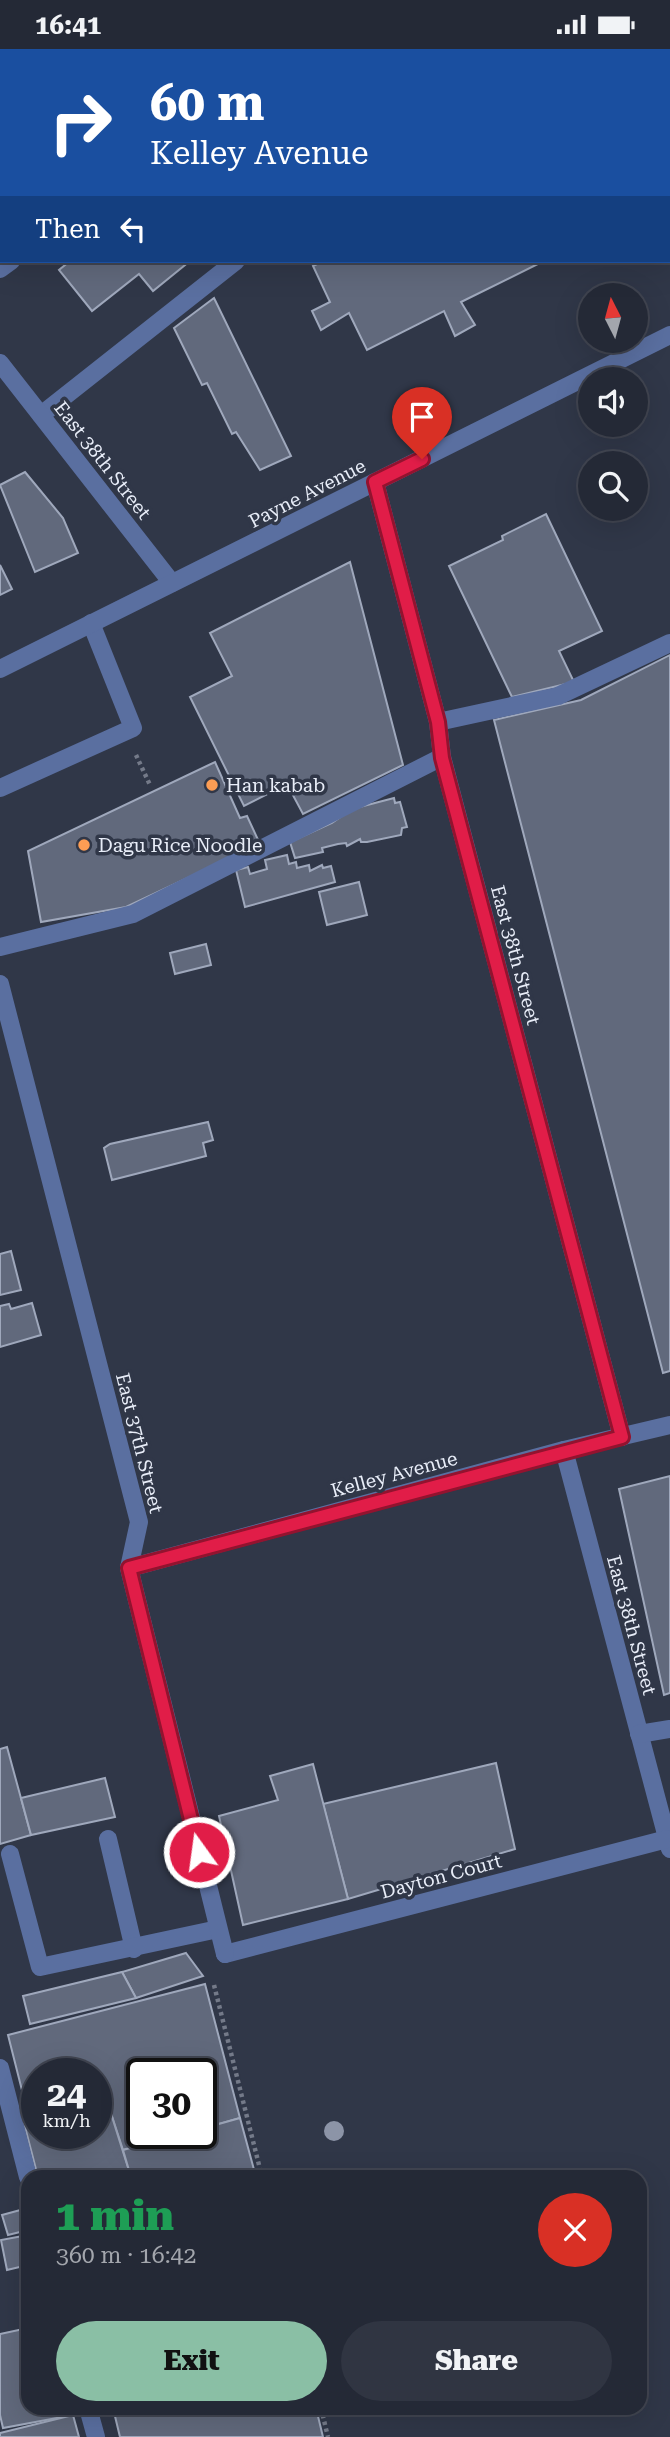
<!DOCTYPE html>
<html lang="en">
<head>
<meta charset="utf-8">
<style>
  :root { --surface:#242936; --page:#303542; --text:#f1f3f6; --muted:#a3a6ad; --line:#414551; --accent:#8abfa5 }
  body { margin:0; font-family:"Roboto Serif",serif; background:var(--page); color:var(--text); height:100vh; display:flex; flex-direction:column; font-size:26px; white-space:nowrap }
  * { box-sizing:border-box; margin:0 }
  p { font-size:23px; color:var(--muted) }
  .icon { flex:none; width:38px; height:38px; fill:none; stroke:currentColor; stroke-width:2; stroke-linecap:round; stroke-linejoin:round }
  .map { position:relative; flex:1; overflow:hidden }
  .panel { position:absolute; left:21px; top:2121px; width:626px; height:245px; display:flex; flex-direction:column; background:var(--surface); border-radius:21px; box-shadow:0 7px 28px #0002,0 0 0 2px var(--line) }
  .panel>* { flex:none }
  .top-card { position:absolute; left:0px; top:0px; width:670px; height:214px; box-shadow:0 7px 28px #0002,0 0 0 2px var(--line); background:#1a4fa0; color:#fff; overflow:hidden }
  .needle { width:46px; rotate:354deg }
  .controls { position:absolute; left:578px; top:234px; display:grid; gap:14px }
  .controls a { display:grid; place-items:center; width:70px; height:70px; border-radius:50%; background:var(--surface); box-shadow:0 7px 28px #0002,0 0 0 2px var(--line); font-size:35px }
  .speed { position:absolute; left:21px; top:2009px; display:flex; gap:14px; font-size:35px; font-weight:700; text-align:center }
  .speed>* { display:grid; place-content:center; width:91px; height:91px; border-radius:50%; background:var(--surface); box-shadow:0 7px 28px #0002,0 0 0 2px var(--line); line-height:1 }
  .speed small { font-size:18px; font-weight:400 }
  .speed .limit { border:4px solid #111; border-radius:10px; background:#fff; color:#111 }
  .pin { position:absolute; display:grid; place-items:center; width:60px; height:60px; color:#fff; margin:-72px -30px; border-radius:50% 50% 50% 0; rotate:-45deg; box-shadow:0 0 7px #0007 }
  .pin .icon { rotate:45deg }
  .me { position:absolute; width:77px; margin:-38px; rotate:346deg; stroke-linejoin:round; filter:drop-shadow(0 0 5px #0008) }
  .turn { display:flex; align-items:center; gap:24px; height:147px; padding:0 35px; font-size:32px }
  .turn .icon { width:91px; height:91px; stroke-width:2.5 }
  .turn b { display:block; font-size:49px; line-height:60px }
  .then { display:flex; align-items:center; height:66px; padding:0 35px; background:#0003; gap:14px; font-size:26px }
  .round { display:grid; place-items:center; flex:none; width:74px; height:74px; border-radius:37px; background:var(--page) }
  .headline { display:flex; align-items:center; justify-content:space-between; height:119px; padding:0 35px }
  h1 { font-size:42px; font-weight:800; line-height:52px; color:#1e9e55 }
  .primary-button { display:flex; gap:14px; margin-top:auto; padding:14px 35px }
  .primary-button a { flex:1; height:80px; border-radius:42px; background:var(--accent); color:#111; font-size:28px; font-weight:800; line-height:80px; text-align:center }
  .primary-button a+a { background:var(--page); color:var(--text) }
  .status { display:flex; justify-content:space-between; align-items:center; height:49px; padding:0 35px; background:var(--surface); direction:ltr }
  .status svg { height:19px; fill:currentColor }
  .map>svg:first-child { display:block }
  .building { fill:#61697c; stroke:#9fa8bc; stroke-width:2 }
  .lines { fill:none; stroke-linecap:round; stroke-linejoin:round }
  .path { stroke:#747a89; stroke-width:4.5; stroke-dasharray:3.5 3.5; stroke-linecap:butt }
  .service { stroke:#5a6fa0; stroke-width:18 }
  .minor { stroke:#5a6fa0; stroke-width:18 }
  .tertiary { stroke:#5a6fa0; stroke-width:18 }
  .tree { fill:#8c94a7 }
  .route-casing { stroke:#92132f; stroke-width:18 }
  .route { stroke:#e11d48; stroke-width:12 }
  .poi-dot { fill:#fc9d54; stroke:#303748; stroke-width:2.5 }
  .labels { text-anchor:middle; stroke-width:7; stroke-linejoin:round; paint-order:stroke }
  .street-label { font-size:19px; fill:#e8edf8; stroke:#303748 }
  .poi-label { font-size:19px; fill:#e8edf8; stroke:#303748; text-anchor:start }
</style>
</head>
<body>
<div class="status"><b>16:41</b><svg viewBox="0 0 49 12"><path d="M0 12V9h3v3zM5 12V6h3v6zM10 12V3h3v9zM15 12V0h3v12zM26 1h20v11H26zM47 4h2v5h-2z"/></svg></div>
<div class="map">
<svg width="670" height="2388" viewBox="0 0 670 2388">
  <rect width="100%" height="100%" fill="#303748"/>
  <!-- building -->
  <g class="building">
    <polygon points="121,0 268,0 269,2 123,2"/>
    <polygon points="306,0 407,0 304,2"/>
    <polygon points="70,212 190,212 153,242 139,225 92,262 59,221"/>
    <polygon points="323,212 538,212 540,214 461,253 475,276 455,287 444,262 367,301 349,264 321,281 312,262 330,253 313,217"/>
    <polygon points="214,249 291,407 260,421 236,383 232,385 207,334 202,336 174,279"/>
    <polygon points="25,423 63,469 78,504 35,523 0,436"/>
    <polygon points="546,465 602,582 559,602 574,633 512,648 449,517 503,491 502,487"/>
    <polygon points="350,513 403,716 303,765 287,735 244,757 190,648 232,627 210,584"/>
    <polygon points="0,516 12,540 0,546"/>
    <polygon points="670,606 670,1322 663,1324 494,671 581,651"/>
    <polygon points="215,713 240,769 247,767 260,795 126,858 41,873 28,802"/>
    <polygon points="394,749 395,754 400,753 407,778 402,779 401,786 367,793 361,793 360,790 347,797 346,794 338,795 322,799 323,803 295,809 290,793 332,774 352,760"/>
    <polygon points="287,806 289,815 296,813 297,819 309,816 310,822 322,816 323,819 331,817 335,833 245,858 236,821 248,818 250,825 267,820 265,811"/>
    <polygon points="359,833 367,866 327,876 319,843"/>
    <polygon points="206,895 211,916 175,925 170,904"/>
    <polygon points="208,1073 213,1091 203,1094 206,1107 112,1131 104,1099 110,1095"/>
    <polygon points="11,1202 21,1241 0,1246 0,1205"/>
    <polygon points="32,1254 41,1286 0,1298 0,1257 9,1255 11,1260"/>
    <polygon points="670,1427 670,1644 664,1646 619,1440"/>
    <polygon points="7,1698 31,1786 0,1795 0,1700"/>
    <polygon points="496,1714 515,1800 348,1850 323,1755"/>
    <polygon points="313,1715 348,1850 243,1876 219,1767 278,1751 270,1727"/>
    <polygon points="105,1729 115,1768 31,1786 21,1749"/>
    <polygon points="186,1904 203,1927 136,1949 122,1923"/>
    <polygon points="122,1923 136,1949 30,1975 23,1947"/>
    <polygon points="205,1935 240,2069 201,2080 201,2025 142,2025 142,2084 184,2084 123,2101 107,2052 105,2048 96,2051 96,2025 37,2025 37,2067 29,2069 8,1986"/>
    <polygon points="107,2052 131,2128 38,2128 24,2074 37,2071 37,2084 96,2084 96,2055"/>
    <polygon points="240,2069 256,2128 131,2128 123,2101 184,2084 201,2084 201,2080"/>
    <polygon points="24,2160 28,2181 8,2186 2,2166"/>
    <polygon points="28,2186 28,2216 7,2221 1,2191"/>
    <polygon points="28,2279 28,2359 71,2359 73,2366 3,2379 0,2366 0,2285"/>
    <polygon points="113,2359 316,2359 323,2388 120,2388"/>
    <polygon points="73,2366 79,2388 0,2388 0,2384"/>
  </g>
  <g class="lines">
    <!-- path -->
    <g class="path">
      <polyline points="136,706 150,736"/>
      <polyline points="214,1936 262,2128"/>
      <polyline points="321,2359 328,2388"/>
    </g>
    <!-- service -->
    <g class="service">
      <polyline points="657,0 659,2"/>
      <polyline points="0,220 11,212"/>
      <polyline points="41,366 236,212"/>
      <polyline points="438,673 558,647 670,594"/>
      <polyline points="0,739 133,679 91,574"/>
      <polyline points="0,898 133,865 442,708"/>
      <polyline points="564,1401 670,1800"/>
      <polyline points="639,1685 670,1680"/>
      <polyline points="108,1790 134,1900"/>
      <polyline points="10,1805 40,1918 218,1880"/>
      <polyline points="225,1905 667,1790"/>
      <polyline points="0,2019 28,2128"/>
      <polyline points="88,2359 96,2388"/>
    </g>
    <!-- minor -->
    <g class="minor">
      <polyline points="513,0 515,2"/>
      <polyline points="668,195 670,197"/>
      <polyline points="0,314 172,534"/>
      <polyline points="375,433 438,673 442,708 622,1388"/>
      <polyline points="0,935 139,1473 129,1519 225,1905"/>
      <polyline points="129,1519 564,1401 670,1376"/>
    </g>
    <!-- tertiary -->
    <polyline class="tertiary" points="0,620 670,286"/>
  </g>
  <!-- trees -->
  <circle class="tree" cx="334" cy="2082" r="10"/>
  <g class="lines">
    <defs>
      <polyline id="route" points="199,1803 129,1519 622,1388 442,709 438,673 375,433 422,410"/>
    </defs>
    <!-- route casing -->
    <use href="#route" class="route-casing"/>
    <!-- route -->
    <use href="#route" class="route"/>
  </g>
  <!-- markers -->
  <g class="poi-dot">
    <circle cx="212" cy="736" r="7"/>
    <circle cx="84" cy="796" r="7"/>
  </g>
  <g class="labels">
    <!-- street labels -->
    <g class="street-label">
      <text transform="translate(103 411) rotate(52)" y="7">East 38th Street</text>
      <text transform="translate(307 444) rotate(-27)" y="7">Payne Avenue</text>
      <text transform="translate(516 906) rotate(75)" y="7">East 38th Street</text>
      <text transform="translate(140 1394) rotate(76)" y="7">East 37th Street</text>
      <text transform="translate(394 1425) rotate(-15)" y="7">Kelley Avenue</text>
      <text transform="translate(632 1576) rotate(75)" y="7">East 38th Street</text>
      <text transform="translate(441 1827) rotate(-15)" y="7">Dayton Court</text>
    </g>
    <!-- poi labels -->
    <g class="poi-label">
      <text x="226" y="743">Han kabab</text>
      <text x="98" y="803">Dagu Rice Noodle</text>
    </g>
  </g>
</svg>
<div class="controls">
<a><svg class="needle" viewBox="-14 -14 28 28"><path d="M0-13l5 13h-10z" fill="#e53935"/><path d="M0 13l5-13h-10z" fill="#a3a6ad"/></svg></a>
<a><svg class="icon" aria-label="sound" viewBox="0 0 24 24"><path d="M4 9h4l5-4v14l-5-4H4zM17 9q2 3 0 6"/></svg></a>
<a><svg class="icon" aria-label="search" viewBox="0 0 24 24"><circle cx="10" cy="10" r="6"/><path d="M15 15l6 6"/></svg></a>
</div>
<div class="speed"><div>24<small>km/h</small></div><div class="limit">30</div></div>
<div class="pin" style="left:422px;top:410px;background:#d93025"><svg class="icon" aria-label="arrive" viewBox="0 0 24 24"><path d="M6 21V4h12l-3 4 3 4H6"/></svg></div>
<svg class="me" style="left:199px;top:1803px" viewBox="-20 -20 40 40"><circle r="17" fill="#e11d48" stroke="#fff" stroke-width="3"/><path d="M0-11L8 9 0 5-8 9z" fill="#fff"/></svg>
<div class="top-card">
<div class="turn"><svg class="icon" aria-label="right" viewBox="0 0 24 24"><path d="M7 20v-9h11M14 6l5 5-5 5"/></svg><div><b>60 m</b>Kelley Avenue</div></div>
<div class="then">Then<svg class="icon" aria-label="left" viewBox="0 0 24 24"><path d="M17 20v-9H6M10 6l-5 5 5 5"/></svg></div>
</div>
<section class="panel">
<div class="headline"><div><h1>1 min</h1><p>360 m · 16:42</p></div><a class="round" style="background:#d93025;color:#fff"><svg class="icon" aria-label="close" viewBox="0 0 24 24"><path d="M6 6l12 12M18 6L6 18"/></svg></a></div>
<div class="primary-button"><a>Exit</a><a>Share</a></div>
</section>
</div>
</body>
</html>
